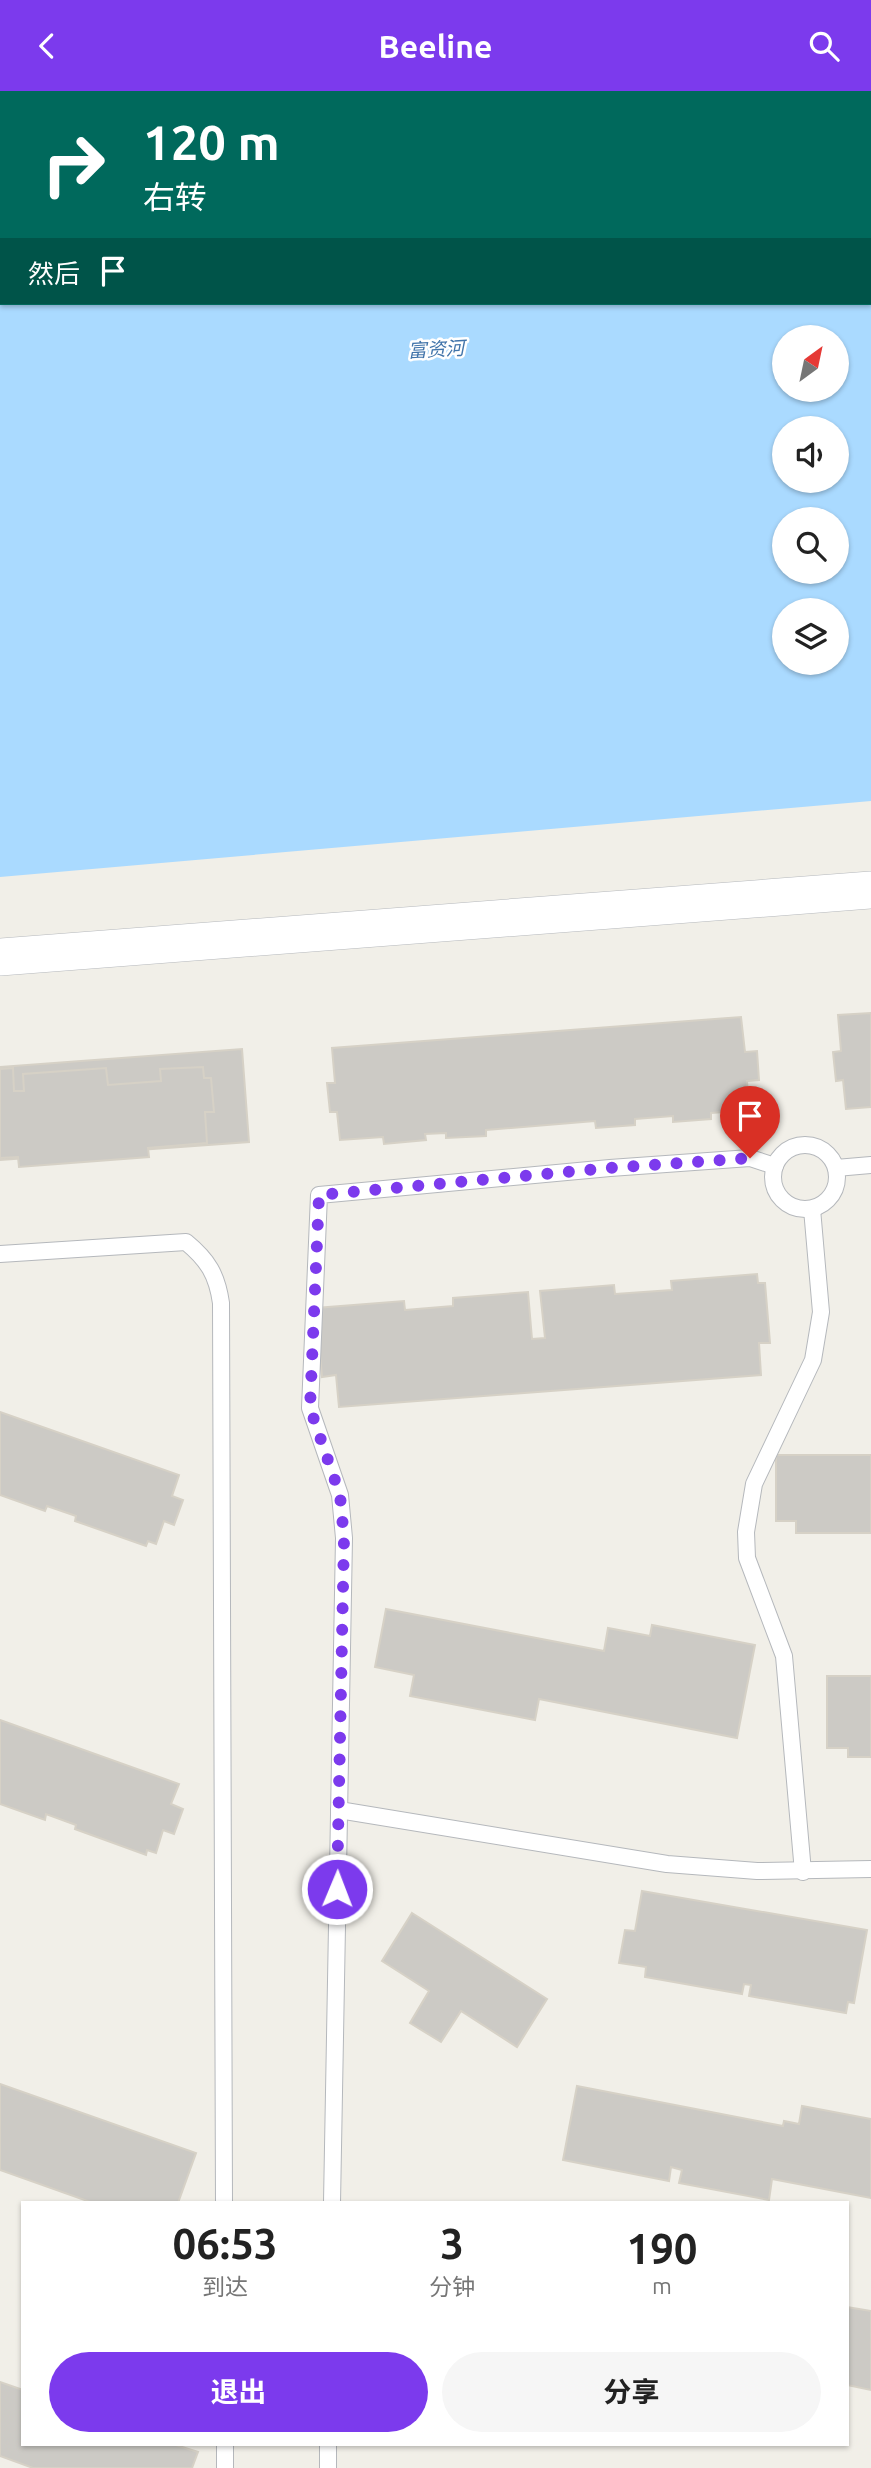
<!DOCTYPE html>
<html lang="zh">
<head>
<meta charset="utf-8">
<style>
  :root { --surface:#fff; --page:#f6f6f6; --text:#222; --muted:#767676; --accent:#7c3aed }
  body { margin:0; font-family:Ubuntu,"Noto Sans SC",sans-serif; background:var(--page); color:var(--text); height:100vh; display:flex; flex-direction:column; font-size:26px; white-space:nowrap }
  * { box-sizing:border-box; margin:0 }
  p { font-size:23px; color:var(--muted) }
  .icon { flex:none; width:38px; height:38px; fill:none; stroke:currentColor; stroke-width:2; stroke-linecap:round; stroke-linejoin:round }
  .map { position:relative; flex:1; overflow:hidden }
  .sheet { position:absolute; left:21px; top:2110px; width:828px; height:245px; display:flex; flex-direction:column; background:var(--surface); border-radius:0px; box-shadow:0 2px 5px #0004 }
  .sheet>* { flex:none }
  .top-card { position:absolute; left:0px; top:0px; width:872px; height:214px; box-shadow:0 2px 5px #0004; background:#00695c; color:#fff; overflow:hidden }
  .needle { width:46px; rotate:33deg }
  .tools { position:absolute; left:772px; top:234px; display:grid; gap:14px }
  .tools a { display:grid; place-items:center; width:77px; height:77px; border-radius:50%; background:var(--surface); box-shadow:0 2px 5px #0004; font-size:35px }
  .pin { position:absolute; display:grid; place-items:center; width:60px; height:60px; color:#fff; margin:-72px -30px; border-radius:50% 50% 50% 0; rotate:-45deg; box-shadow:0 0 7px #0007 }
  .pin .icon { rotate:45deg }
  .me { position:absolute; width:77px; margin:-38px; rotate:1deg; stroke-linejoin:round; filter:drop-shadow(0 0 5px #0008) }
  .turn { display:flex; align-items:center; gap:24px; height:147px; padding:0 28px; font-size:32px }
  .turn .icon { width:91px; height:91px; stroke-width:2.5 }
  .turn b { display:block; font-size:49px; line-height:60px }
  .then { display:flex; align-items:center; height:66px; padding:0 28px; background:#0003; gap:14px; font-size:26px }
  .eta { display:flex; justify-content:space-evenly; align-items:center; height:119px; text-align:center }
  .eta b { font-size:42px; font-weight:700; line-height:49px }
  .button { display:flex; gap:14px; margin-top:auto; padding:14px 28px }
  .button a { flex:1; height:80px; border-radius:42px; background:var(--accent); color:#fff; font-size:28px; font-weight:700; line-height:80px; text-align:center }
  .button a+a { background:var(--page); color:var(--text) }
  header { display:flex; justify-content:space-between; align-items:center; height:91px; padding:0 28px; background:var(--accent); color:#fff; font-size:32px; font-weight:700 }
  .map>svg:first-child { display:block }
  .water { fill:#aadaff; fill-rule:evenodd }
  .building { fill:#cccac5; stroke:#d6d1c6; stroke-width:2 }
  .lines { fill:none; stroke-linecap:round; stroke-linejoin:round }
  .service-casing { stroke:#b5b8bc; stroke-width:18 }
  .tertiary-casing { stroke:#b5b8bc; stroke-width:38 }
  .service { stroke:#fff; stroke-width:16 }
  .tertiary { stroke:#fff; stroke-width:37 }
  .route { stroke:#7c3aed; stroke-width:12; stroke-dasharray:0 21.6 }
  .labels { text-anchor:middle; stroke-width:5; stroke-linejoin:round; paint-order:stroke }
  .water-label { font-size:19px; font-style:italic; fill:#4174aa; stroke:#fff }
</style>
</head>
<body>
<header><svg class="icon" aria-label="back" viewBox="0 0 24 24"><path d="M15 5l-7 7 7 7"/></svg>Beeline<svg class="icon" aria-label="search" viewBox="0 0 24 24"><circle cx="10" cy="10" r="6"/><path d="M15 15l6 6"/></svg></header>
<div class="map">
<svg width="871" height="2377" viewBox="0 0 871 2377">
  <rect width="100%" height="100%" fill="#f1efe8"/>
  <!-- water -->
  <path class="water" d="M0,0H871V710L0,786ZM2,2H870V212H2ZM784,247H836V299H784ZM784,338H836V390H784ZM784,429H836V481H784ZM784,520H836V572H784Z"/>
  <!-- building -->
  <g class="building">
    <polygon points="871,922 871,1016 846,1018 843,989 836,990 833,961 841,960 838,924"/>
    <polygon points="741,926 745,961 757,960 759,989 747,990 749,1019 711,1022 711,1028 673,1031 673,1025 635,1028 635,1034 596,1037 595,1030 486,1039 486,1045 446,1047 446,1042 425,1043 426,1049 384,1053 383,1046 340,1049 337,1021 330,1021 327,992 335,992 332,957"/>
    <polygon points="242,958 249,1051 0,1069 0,976"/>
    <polygon points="203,976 204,987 211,987 214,1021 205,1021 207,1052 148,1057 149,1066 19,1076 18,1066 0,1067 0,978 13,977 14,1000 24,1000 23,983 106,977 108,994 161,990 160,978"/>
    <polygon points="757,1183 758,1192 765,1192 770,1252 759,1252 761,1284 339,1316 336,1284 322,1286 316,1217 404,1210 405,1219 453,1215 453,1207 528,1201 532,1248 545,1247 540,1200 614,1194 615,1203 672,1199 671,1190"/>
    <polygon points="0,1321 179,1384 172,1405 183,1409 174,1434 164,1430 156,1453 148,1450 146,1455 75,1430 76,1425 47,1415 45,1420 0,1404"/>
    <polygon points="776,1364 871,1364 871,1442 796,1442 796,1430 776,1430"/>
    <polygon points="386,1518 604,1560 608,1537 650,1545 652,1534 755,1554 737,1647 539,1608 535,1629 410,1605 414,1584 375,1576"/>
    <polygon points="827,1585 871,1585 871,1666 848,1666 848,1657 827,1657"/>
    <polygon points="0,1629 179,1693 171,1713 183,1718 174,1743 163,1739 156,1762 147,1759 146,1764 75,1738 76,1734 46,1723 45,1729 0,1713"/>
    <polygon points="642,1800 867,1839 854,1912 848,1911 846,1922 749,1905 751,1894 744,1893 742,1903 645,1886 646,1876 619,1872 625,1839 635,1840"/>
    <polygon points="412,1822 547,1908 517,1956 461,1920 441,1951 410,1932 429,1900 382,1870"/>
    <polygon points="0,1993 196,2062 178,2112 93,2112 0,2079"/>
    <polygon points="577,1995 783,2035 784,2030 799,2033 802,2015 871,2028 871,2107 772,2088 769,2109 679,2092 682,2079 671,2076 669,2090 563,2069"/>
    <polygon points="847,2216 871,2220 871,2299 847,2294"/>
    <polygon points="0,2291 23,2299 23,2354 176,2354 198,2361 192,2377 33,2377 0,2365"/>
  </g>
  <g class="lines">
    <defs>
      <g id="service">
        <circle cx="805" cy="1086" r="32"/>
        <polyline points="836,1077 871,1074"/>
        <path d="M0,1163L186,1151C208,1169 217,1184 221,1212L224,2112"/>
        <polyline points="339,1719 667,1773 757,1780 871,1778"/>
        <polyline points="803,1781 784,1565 747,1467 746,1441 754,1393 813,1269 821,1221 812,1118"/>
        <polyline points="332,2112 344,1447 340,1404 310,1317 319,1104 610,1077 750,1067 775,1075"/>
        <polyline points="225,2354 225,2377"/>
        <polyline points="328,2377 328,2354"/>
      </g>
      <polyline id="tertiary" points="0,866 871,799"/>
    </defs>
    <!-- service casing -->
    <use href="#service" class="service-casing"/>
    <!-- tertiary casing -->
    <use href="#tertiary" class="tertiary-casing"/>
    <!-- service -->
    <use href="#service" class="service"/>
    <!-- tertiary -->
    <use href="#tertiary" class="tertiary"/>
  </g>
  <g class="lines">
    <!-- route -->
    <polyline class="route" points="337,1798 344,1447 340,1404 310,1317 319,1104 610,1077 750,1067"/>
  </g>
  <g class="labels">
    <!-- water labels -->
    <g class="water-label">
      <text transform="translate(436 258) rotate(-3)" y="7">富资河</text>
    </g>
  </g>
</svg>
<div class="tools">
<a><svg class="needle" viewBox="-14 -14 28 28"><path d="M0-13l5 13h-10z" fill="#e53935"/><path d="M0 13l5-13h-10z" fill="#767676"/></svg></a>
<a><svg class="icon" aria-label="sound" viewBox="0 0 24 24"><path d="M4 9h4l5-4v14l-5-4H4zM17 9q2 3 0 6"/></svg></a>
<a><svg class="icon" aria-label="search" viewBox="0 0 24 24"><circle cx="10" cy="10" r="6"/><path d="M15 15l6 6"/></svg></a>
<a><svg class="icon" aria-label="layers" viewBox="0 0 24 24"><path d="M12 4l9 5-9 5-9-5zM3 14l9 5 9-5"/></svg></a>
</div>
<div class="pin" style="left:750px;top:1067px;background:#d93025"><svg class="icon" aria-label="arrive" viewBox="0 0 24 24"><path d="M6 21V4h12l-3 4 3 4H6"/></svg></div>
<svg class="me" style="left:337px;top:1798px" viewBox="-20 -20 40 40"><circle r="17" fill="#7c3aed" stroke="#fff" stroke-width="3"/><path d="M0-11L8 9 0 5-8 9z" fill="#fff"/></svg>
<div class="top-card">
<div class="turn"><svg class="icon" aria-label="right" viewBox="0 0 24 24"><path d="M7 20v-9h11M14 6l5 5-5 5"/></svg><div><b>120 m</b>右转</div></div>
<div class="then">然后<svg class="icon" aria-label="arrive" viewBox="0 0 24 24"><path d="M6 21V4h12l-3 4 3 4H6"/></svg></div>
</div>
<section class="sheet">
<div class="eta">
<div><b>06:53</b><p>到达</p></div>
<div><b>3</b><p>分钟</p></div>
<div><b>190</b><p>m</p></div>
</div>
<div class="button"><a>退出</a><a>分享</a></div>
</section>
</div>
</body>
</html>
